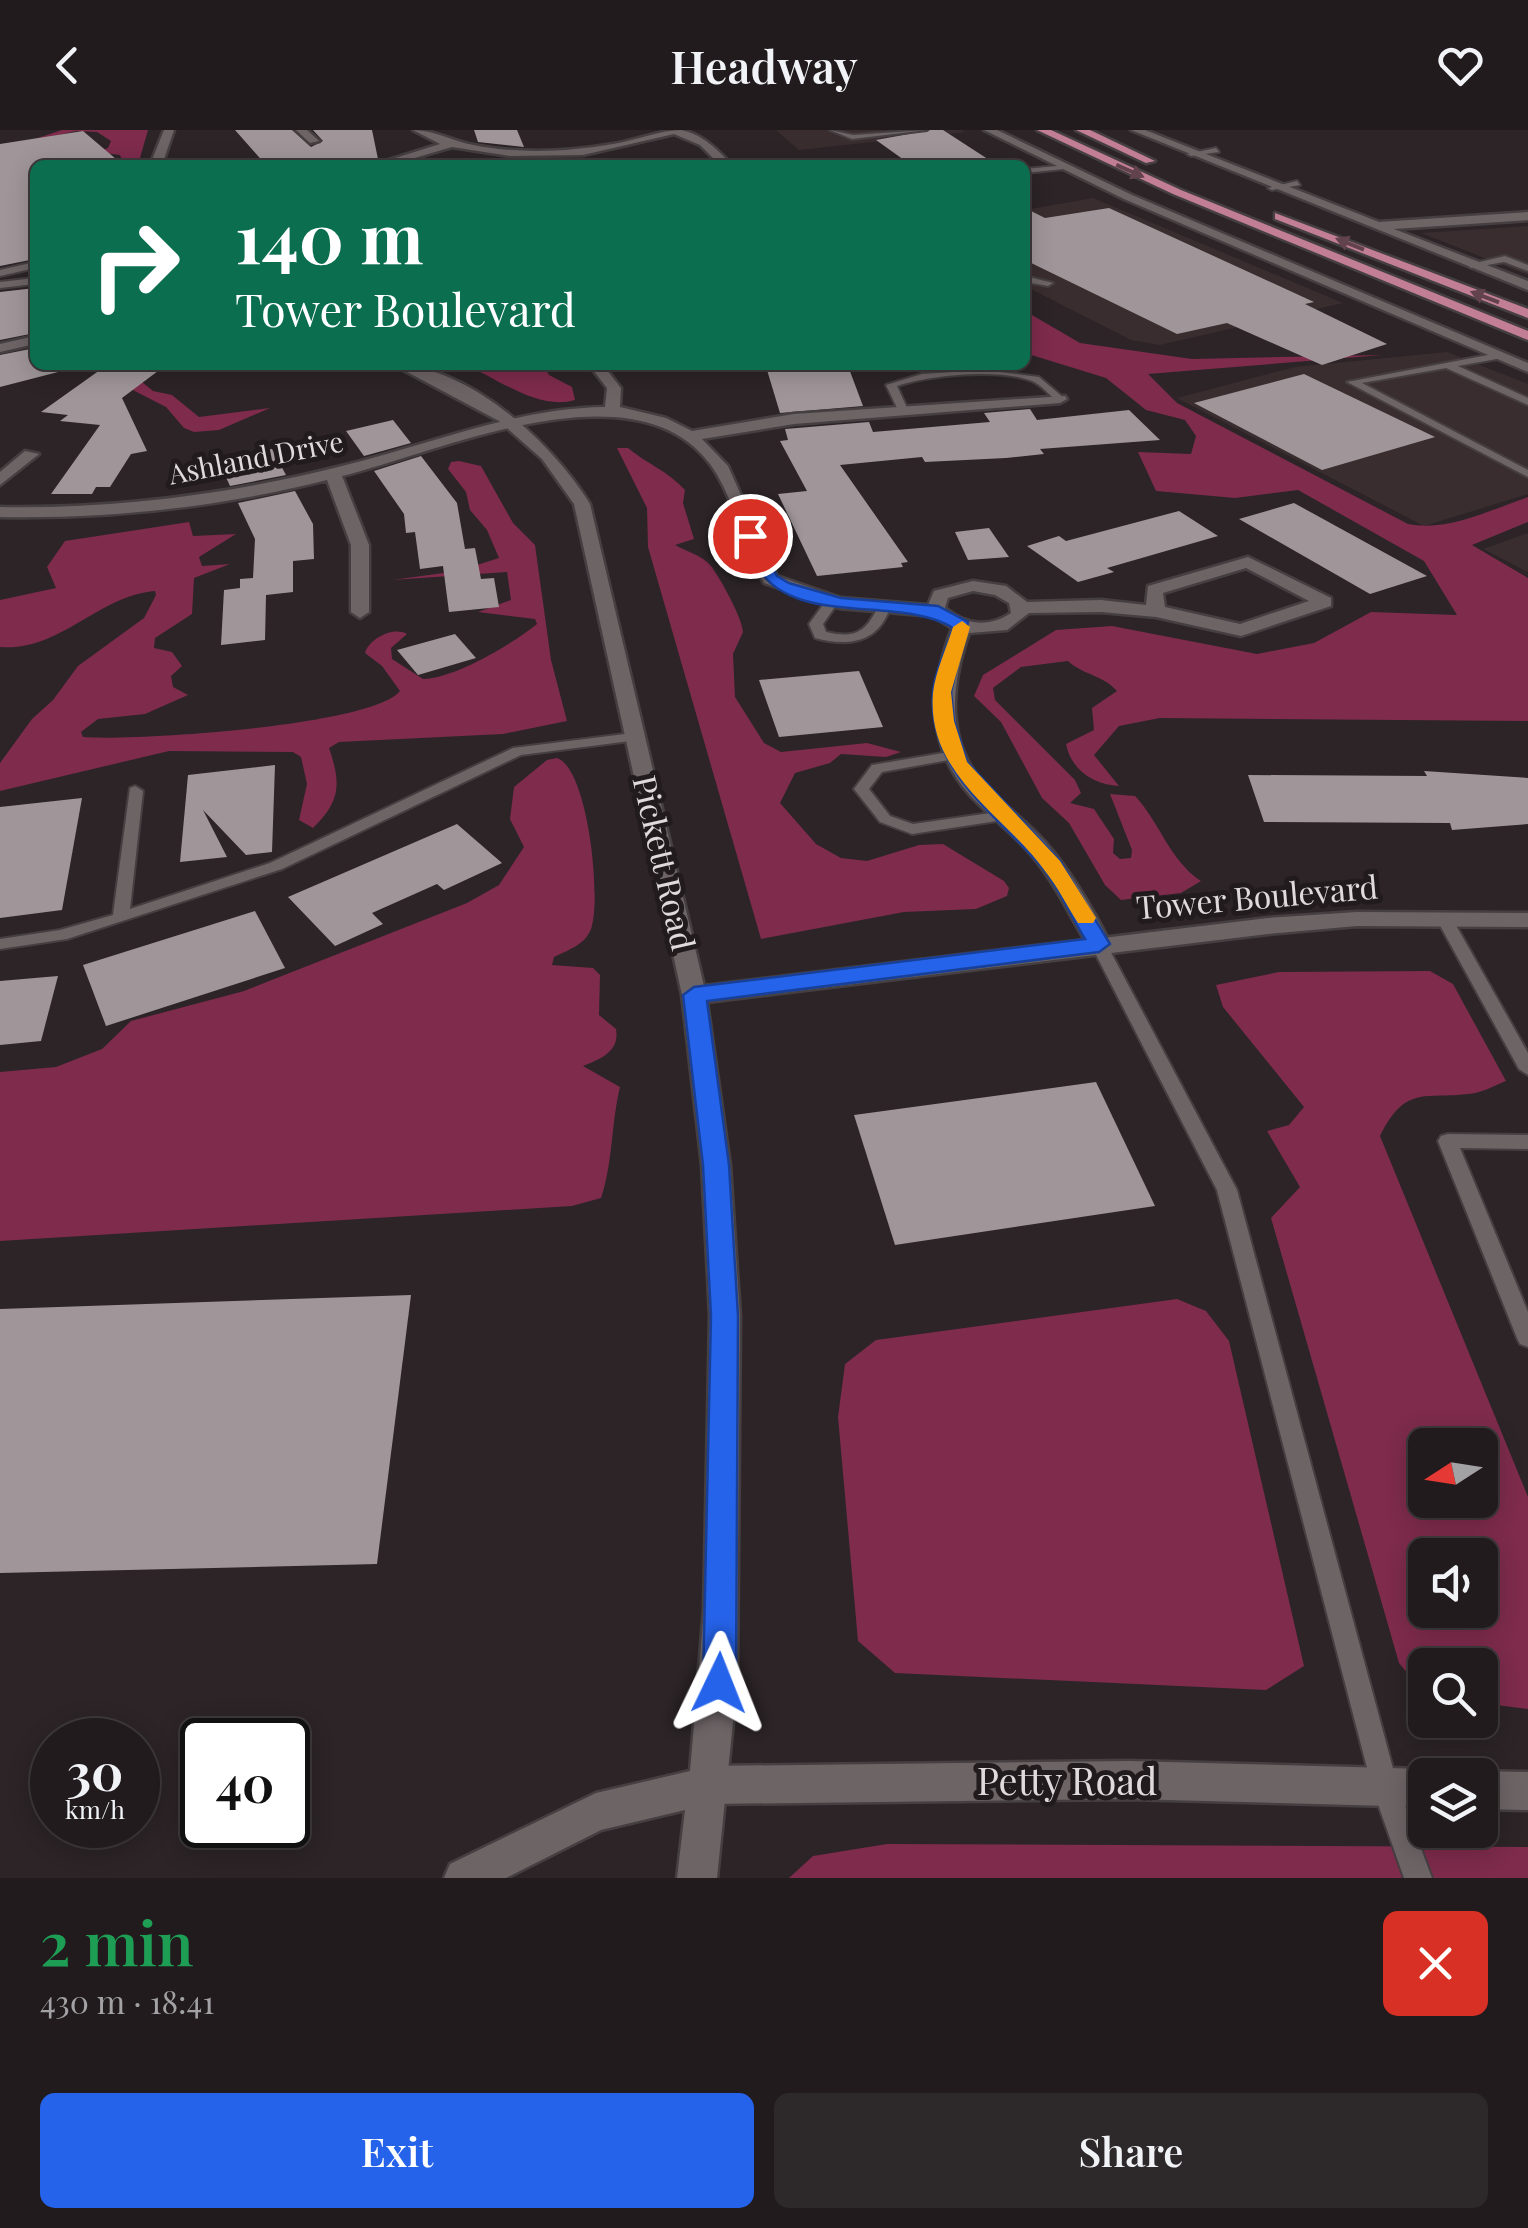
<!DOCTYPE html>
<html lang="en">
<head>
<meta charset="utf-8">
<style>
  :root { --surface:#211b1d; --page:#2d282a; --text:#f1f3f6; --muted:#a2a1a4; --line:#3e393b; --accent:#2563eb }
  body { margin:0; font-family:"Playfair Display",serif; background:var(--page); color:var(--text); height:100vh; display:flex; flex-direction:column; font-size:38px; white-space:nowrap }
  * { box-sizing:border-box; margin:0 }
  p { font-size:32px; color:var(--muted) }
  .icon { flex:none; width:55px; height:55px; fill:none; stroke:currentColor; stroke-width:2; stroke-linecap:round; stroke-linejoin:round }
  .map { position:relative; height:1748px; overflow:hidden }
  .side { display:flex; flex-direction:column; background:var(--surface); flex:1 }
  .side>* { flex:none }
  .top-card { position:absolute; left:30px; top:30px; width:1000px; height:210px; border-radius:15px; box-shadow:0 5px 25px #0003,0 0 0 2px var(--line); background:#0b6e4f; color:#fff; overflow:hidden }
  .needle { width:65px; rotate:258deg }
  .tools { position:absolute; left:1408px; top:1298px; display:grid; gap:20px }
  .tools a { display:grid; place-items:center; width:90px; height:90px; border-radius:15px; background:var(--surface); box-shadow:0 5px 25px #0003,0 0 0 2px var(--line); font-size:50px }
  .speed { position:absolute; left:30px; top:1588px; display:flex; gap:20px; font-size:50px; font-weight:700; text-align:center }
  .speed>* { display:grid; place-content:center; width:130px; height:130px; border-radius:50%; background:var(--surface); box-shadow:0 5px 25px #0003,0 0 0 2px var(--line); line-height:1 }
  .speed small { font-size:25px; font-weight:400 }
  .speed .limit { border:5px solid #111; border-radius:15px; background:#fff; color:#111 }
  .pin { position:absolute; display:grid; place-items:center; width:85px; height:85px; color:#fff; margin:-42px; border:5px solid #fff; border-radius:50%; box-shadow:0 2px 10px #0007 }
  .me { position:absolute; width:110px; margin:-55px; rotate:2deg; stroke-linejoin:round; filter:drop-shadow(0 0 8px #0008) }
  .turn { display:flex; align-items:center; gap:35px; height:210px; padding:0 40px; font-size:45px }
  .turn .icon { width:130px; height:130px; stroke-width:2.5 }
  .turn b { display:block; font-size:70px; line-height:85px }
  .round { display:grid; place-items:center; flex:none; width:105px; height:105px; border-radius:15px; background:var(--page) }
  .head { display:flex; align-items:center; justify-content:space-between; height:170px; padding:0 40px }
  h1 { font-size:60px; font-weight:600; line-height:75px; color:#1e9e55 }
  .primary-button { display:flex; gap:20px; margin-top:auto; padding:20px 40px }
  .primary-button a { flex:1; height:115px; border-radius:15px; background:var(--accent); color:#fff; font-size:40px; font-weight:600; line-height:115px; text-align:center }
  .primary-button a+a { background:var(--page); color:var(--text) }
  header { display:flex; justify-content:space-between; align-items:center; height:130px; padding:0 40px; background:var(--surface); font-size:45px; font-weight:600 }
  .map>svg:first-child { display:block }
  .built { fill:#3a2d30 }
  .forest { fill:#7e2b4c; fill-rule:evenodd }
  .building { fill:#a09699 }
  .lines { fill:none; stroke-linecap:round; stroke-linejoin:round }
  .service-casing { stroke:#453f41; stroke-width:4 }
  .minor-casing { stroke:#453f41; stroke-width:5 }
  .tertiary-casing { stroke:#453f41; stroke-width:5 }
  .primary-casing { stroke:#453f41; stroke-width:5 }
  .service { fill:#6d6466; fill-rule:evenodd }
  .minor { fill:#6d6466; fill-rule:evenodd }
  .tertiary { fill:#6d6466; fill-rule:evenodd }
  .primary { fill:#c27e94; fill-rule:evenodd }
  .oneway { fill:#62434d }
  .route { fill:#2563eb; stroke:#184099; stroke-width:2.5 }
  .slow { fill:#f59e0b }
  .labels { text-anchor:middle; stroke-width:10; stroke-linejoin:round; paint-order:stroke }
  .far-street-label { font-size:28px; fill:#e0dadc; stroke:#221b1d }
  .street-label { font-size:32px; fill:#e0dadc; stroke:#221b1d }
  .near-street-label { font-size:38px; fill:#e0dadc; stroke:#221b1d }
</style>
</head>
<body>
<header><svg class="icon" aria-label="back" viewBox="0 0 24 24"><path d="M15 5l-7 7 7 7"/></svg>Headway<svg class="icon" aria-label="heart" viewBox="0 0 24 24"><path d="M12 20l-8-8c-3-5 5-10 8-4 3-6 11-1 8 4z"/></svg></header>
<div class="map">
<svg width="1528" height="1748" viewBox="0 0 1528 1748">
  <rect width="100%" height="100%" fill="#2c2427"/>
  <!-- built -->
  <g class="built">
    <polygon points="776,0 962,0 965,2 799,20"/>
    <polygon points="1093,68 1343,173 1160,215 1131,210 1025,156 1025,80"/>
    <polygon points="1528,96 1528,145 1421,103"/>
    <polygon points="1447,222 1528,254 1528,364 1424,396 1177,268 1295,237"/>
    <polygon points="1528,403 1528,442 1483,419"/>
  </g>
  <!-- forest -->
  <g class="forest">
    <polygon points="62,0 148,0 138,35 124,35 120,25 97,22 108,18 111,11 97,2 76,1 20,14"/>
    <path d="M1025,181L1080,213L1192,229L1382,225L1148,244L1177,273L1408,394C1448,402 1490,380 1528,367V392L1472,415L1528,448V591L1160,588L1119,596L1094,625L1119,656C1094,655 1071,640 1066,614L1094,600L1092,578L1117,561C1103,545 1083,545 1068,531L1021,537L993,558L995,570L1075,650L1081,663L1070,673L1094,679L1114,709L1113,723L1120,729L1131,728L1132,720L1110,664L1135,666C1159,691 1170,731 1201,751L1181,763L1121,770L1105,755L1069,693L1042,668L1001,592L974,566L983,545L1056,500L1112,496L1257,524L1314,513L1371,482L1457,485L1424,431L1298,360L1235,368L1156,361L1138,322L1191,324L1196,306L1185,290L1146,280L1106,248L1025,223Z"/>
    <path d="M466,235H543L549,245L572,257L575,270C539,281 498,249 466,235Z"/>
    <polygon points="137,248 153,261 172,265 199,287 270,278 219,300 194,302 184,298 166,277 121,254"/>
    <path d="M617,318H628C647,334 668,341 685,360L683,373L694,409L675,415C686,421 703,426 711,436C720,448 742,487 743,502L733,524L735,567L764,613L781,622L867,613L901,622L886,627L841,624L830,633L795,643L780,673L816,714L841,728L867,731L919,715L943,714L1004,751L1009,758L1007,766L976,779L904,782L761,809L648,417L647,378Z"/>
    <path d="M459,331L481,336L513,393L535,415L551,530L567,591L503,604L339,612L329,618C341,653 341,671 313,698L299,690L307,654L301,627L293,622L169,621L0,661V633L32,589L53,570L78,536L144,488L156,465L155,461C97,466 60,522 0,517V470L56,458L47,437L65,411L189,392L193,406L236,404L199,427L202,436L230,434L194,448L192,484L155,508L154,518L172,522L182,536L171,546L173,557L188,565L145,584L98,589L81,602L83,607C134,611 372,596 400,561L382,536L365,523C369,509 393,496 407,504L391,518L392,529L423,549C456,548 512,514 537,494L535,489L478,482L511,470L507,442L392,450L458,441L499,428L487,400L470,380L466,362L448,339L451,332Z"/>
    <path d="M557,628C588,638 602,769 591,799C585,815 568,820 554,827L552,835L593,838L600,845L599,885L616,899C620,922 600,929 583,936L620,957C611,994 613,1033 601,1068L572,1076L0,1111V942L56,937L102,919L131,891L244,861L467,773L499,755L524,717L510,689L514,657L547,630Z"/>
    <path d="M1430,841L1453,854L1506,951C1496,955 1485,961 1475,963C1426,971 1407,952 1380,1006L1528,1367V1579L1480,1573V1535H1425V1564L1399,1533L1271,1088L1300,1057L1267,1001L1289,995L1304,977L1223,877L1216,855L1279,842ZM1425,1315H1480V1370H1425ZM1425,1425H1480V1480H1425Z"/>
    <polygon points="1177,1169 1206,1181 1229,1211 1304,1536 1266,1560 895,1543 858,1511 838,1287 845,1234 876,1210"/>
    <polygon points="887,1714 1528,1717 1528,1748 789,1748 813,1726"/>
  </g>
  <!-- building -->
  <g class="building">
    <polygon points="235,0 292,0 311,17 323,11 313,0 372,0 378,29 369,35 266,35"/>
    <polygon points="474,0 517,0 524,17 478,12"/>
    <polygon points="931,0 943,0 997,35 911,35 876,10"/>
    <polygon points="83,1 123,35 35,35 35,129 0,136 0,14"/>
    <polygon points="1025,78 1045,88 1109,78 1314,172 1305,174 1387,214 1322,235 1227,193 1177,204 1025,130"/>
    <polygon points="35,158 35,203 0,210 0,162"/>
    <polygon points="35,218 35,235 57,235 62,241 0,257 0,225"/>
    <polygon points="107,235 166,235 122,268 147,321 131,324 110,357 96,357 92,364 51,364 100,295 60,291 68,285 41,282"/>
    <polygon points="848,236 863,276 780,283 767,240"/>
    <polygon points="1304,244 1435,307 1322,340 1194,273"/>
    <polygon points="1030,279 1037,290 1129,280 1160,310 1040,319 1044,324 1006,328 925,332 922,327 840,335 908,432 901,433 903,437 817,446 778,364 807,361 780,311 788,310 785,299 869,292 873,302 990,292 984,283"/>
    <polygon points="393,290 411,313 364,326 346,301"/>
    <polygon points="272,319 286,345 230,356 217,328"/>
    <polygon points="421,326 457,373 465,419 475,418 481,449 494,448 499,477 449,482 443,436 420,439 415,402 406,403 404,384 374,341"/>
    <polygon points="295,361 313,394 314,429 293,431 293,462 266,465 265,510 221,515 224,460 240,458 240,449 253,448 255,409 238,373"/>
    <polygon points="1294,373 1427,446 1370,464 1239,389"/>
    <polygon points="1179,381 1218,406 1107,438 1114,442 1078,452 1027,416 1059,406 1066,411"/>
    <polygon points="989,398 1009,427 968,430 955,402"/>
    <polygon points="455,504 476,528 418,545 397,520"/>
    <polygon points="859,541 883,597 779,607 759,550"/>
    <polygon points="275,635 272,722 246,725 203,680 227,727 180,732 188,645"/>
    <polygon points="1424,641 1528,648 1528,694 1452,700 1450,693 1264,692 1248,645 1427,646"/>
    <polygon points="82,668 62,780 0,788 0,677"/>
    <polygon points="457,694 502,733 444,760 437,754 372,783 383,794 335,816 288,767"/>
    <polygon points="255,781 285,838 106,896 83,835"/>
    <polygon points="58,846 41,911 0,915 0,851"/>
    <polygon points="1096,952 1155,1076 895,1115 854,985"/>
    <polygon points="411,1165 377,1434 0,1443 0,1179"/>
  </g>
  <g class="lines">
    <defs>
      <g id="service">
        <polygon points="830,0 853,5 927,0 852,9"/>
        <polygon points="1216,18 1219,22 1191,26 1187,24"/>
        <polygon points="1067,35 1064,39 1025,43 1025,39"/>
        <polygon points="1297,51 1300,55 1272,60 1268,58"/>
        <polygon points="1505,126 1528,135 1528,141 1504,132 1471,138 1467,135"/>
        <polygon points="35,132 35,138 0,146 0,140"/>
        <polygon points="1025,146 1053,153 1048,156 1025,152"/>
        <polygon points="35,148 35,154 0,158 0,152"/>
        <polygon points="1498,223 1503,226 1502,228 1458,236 1528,268 1528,275 1446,238 1362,253 1528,340 1528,347 1347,252"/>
        <path d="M984,240L1039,247L1065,269L1056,271C1049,264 1041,255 1032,251C998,238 930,245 897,256L908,280L903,283L898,280L886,255L922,244Z"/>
        <path d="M833,467L839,471L823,494L826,502C856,509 866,502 879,475H889L890,478C878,513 848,517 815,508L809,494L828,468Z"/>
        <polygon points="633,603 640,607 638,610 521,625 282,739 67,809 0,819 0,809 60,800 113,785 130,658 135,656 143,661 130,779 270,733 513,618"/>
        <polygon points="955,621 962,625 960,628 882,642 869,659 890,686 913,694 1005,681 1010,683 1013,686 1010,689 912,704 880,692 854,659 872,635"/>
        <polygon points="1445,785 1453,790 1528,923 1528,945 1519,939 1437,790"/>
        <polygon points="1099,810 1107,815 1237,1060 1398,1657 1432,1748 1404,1748 1372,1657 1217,1060 1091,815"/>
        <polygon points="1448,1004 1528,1005 1528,1019 1460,1018 1528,1182 1528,1217 1520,1214 1517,1208 1438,1011 1441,1006"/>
      </g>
      <g id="minor">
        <polygon points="296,0 307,0 319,11 310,13"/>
        <path d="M413,0C434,0 452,11 473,15C518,24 567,22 613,14C634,11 660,0 681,0C702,4 718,20 732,35H720L700,15L674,4L583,25L510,26L452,17L391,35H373L440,14Z"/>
        <polygon points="984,0 997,0 1132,65 1528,233 1528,242 1124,69"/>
        <polygon points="1131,0 1145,0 1379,92 1528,82 1528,90 1394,99 1528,151 1528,160"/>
        <polygon points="35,206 35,214 0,222 0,214"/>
        <path d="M589,235H603L621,258L620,277L666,288L692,301L794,284L1065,266L1067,269L1060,273L794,294L702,309L728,336L777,446L841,468L928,475L934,461L973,451L1006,456L1027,472L1101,470L1146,475L1148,456L1248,427L1331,468V476L1241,506L1156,487L1101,482L1029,483L1007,500L969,503C951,554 945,611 984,654C1003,675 1026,691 1045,712C1072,743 1093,779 1111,815L1107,820H1091C1070,787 1056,753 1030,723C1011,701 988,685 969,664C925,614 930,557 952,498L933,486L839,478L764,453C742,416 735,368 710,334C634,232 440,322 342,346L369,415V482L360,488L351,482V415L327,350C220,377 111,389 0,387V377C117,379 232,364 346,335C431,314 516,278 605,277L607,258ZM1246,438L1309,471L1240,494L1165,477L1163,463ZM973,461L995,465L1009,473L1011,483C989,498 965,495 945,478L948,468Z"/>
        <polygon points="25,321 39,324 0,355 0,342"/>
        <polygon points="1129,1631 1425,1639 1439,1645 1425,1645 1425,1677 1129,1669 710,1674 697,1668 691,1655 697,1642 710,1636"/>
        <polygon points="1480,1641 1528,1642 1528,1680 1480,1679 1480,1645 1470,1645"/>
      </g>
      <g id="tertiary">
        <polygon points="164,0 174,0 162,35 150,35"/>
        <path d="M394,235C469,235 553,314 590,374L704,856L1268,788L1357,782L1528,783V797L1357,796L1268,804L707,872L730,1035L740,1186L737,1553L717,1748H677L685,1680L601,1700L506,1748H444L450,1734L596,1663L690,1641L704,1480L710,1186L702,1035L682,865L574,374L542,329L499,291Z"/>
      </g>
      <g id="primary">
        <polygon points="1037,0 1051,0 1181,60 1528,201 1528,210 1173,64"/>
        <polygon points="1076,0 1090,0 1155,31 1146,33"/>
        <polygon points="1275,83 1528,179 1528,188 1275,89"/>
      </g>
    </defs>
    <!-- service casing -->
    <use href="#service" class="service-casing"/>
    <!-- minor casing -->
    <use href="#minor" class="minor-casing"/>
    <!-- tertiary casing -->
    <use href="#tertiary" class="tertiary-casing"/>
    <!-- primary casing -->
    <use href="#primary" class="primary-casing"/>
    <!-- service -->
    <use href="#service" class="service"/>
    <!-- minor -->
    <use href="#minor" class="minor"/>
    <!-- tertiary -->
    <use href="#tertiary" class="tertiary"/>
    <!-- primary -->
    <use href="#primary" class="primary"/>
  </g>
  <!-- one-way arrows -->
  <defs><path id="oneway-solid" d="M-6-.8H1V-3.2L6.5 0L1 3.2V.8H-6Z" transform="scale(2.5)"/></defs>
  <g class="oneway">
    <use href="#oneway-solid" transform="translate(1130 41) rotate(24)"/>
    <use href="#oneway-solid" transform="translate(1350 114) rotate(-158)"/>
    <use href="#oneway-solid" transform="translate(1485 167) rotate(-159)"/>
  </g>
  <!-- route -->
  <path class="route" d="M744,402H755L777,446L789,453L841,468L938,476L968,492L951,562L954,591L967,632L1060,731L1110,814L1099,822L707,871L729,1035L738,1186L736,1553L731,1565L719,1569L708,1565L703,1553L711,1186L703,1035L683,865L694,857L1085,809C1071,786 1059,757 1041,736C997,684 928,641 933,564C934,543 947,518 953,498C898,464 786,500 754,431C749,421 743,412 744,402Z"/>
  <!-- slow -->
  <path class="slow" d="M962,491L970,497L951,562L954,591L967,632L1060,731L1096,788L1093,793H1078C1067,776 1058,757 1045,741C1004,684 926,645 933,563C935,542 947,517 953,497Z"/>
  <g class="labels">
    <!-- far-street labels -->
    <g class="far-street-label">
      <text transform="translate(256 328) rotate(-11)" y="10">Ashland Drive</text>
    </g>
    <!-- street labels -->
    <g class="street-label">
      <text transform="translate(663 733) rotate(77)" y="11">Pickett Road</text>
      <text transform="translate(1257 768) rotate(-5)" y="11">Tower Boulevard</text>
    </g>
    <!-- near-street labels -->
    <g class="near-street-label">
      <text x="1067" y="1665">Petty Road</text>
    </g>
  </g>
</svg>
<div class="tools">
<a><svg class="needle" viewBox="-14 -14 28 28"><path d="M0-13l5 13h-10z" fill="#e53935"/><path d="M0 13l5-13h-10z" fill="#a2a1a4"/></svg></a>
<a><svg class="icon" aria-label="sound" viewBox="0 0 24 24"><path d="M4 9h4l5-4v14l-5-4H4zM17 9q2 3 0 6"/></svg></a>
<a><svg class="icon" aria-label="search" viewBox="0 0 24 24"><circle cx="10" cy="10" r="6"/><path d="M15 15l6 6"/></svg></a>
<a><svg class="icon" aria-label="layers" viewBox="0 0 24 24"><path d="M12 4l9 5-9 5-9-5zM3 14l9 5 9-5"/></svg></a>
</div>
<div class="speed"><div>30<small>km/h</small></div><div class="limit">40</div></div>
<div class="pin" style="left:750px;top:406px;background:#d93025"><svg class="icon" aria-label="arrive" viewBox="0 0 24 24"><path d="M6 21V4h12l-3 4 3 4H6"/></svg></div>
<svg class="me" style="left:719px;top:1553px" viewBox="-20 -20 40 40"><path d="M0-17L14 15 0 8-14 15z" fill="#2563eb" stroke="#fff" stroke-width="4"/></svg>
<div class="top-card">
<div class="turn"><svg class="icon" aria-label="right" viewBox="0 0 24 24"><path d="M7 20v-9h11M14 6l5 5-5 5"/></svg><div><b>140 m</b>Tower Boulevard</div></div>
</div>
</div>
<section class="side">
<div class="head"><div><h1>2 min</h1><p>430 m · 18:41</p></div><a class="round" style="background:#d93025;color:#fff"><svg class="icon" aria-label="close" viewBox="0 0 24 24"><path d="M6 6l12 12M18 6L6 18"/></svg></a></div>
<div class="primary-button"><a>Exit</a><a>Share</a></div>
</section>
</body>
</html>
